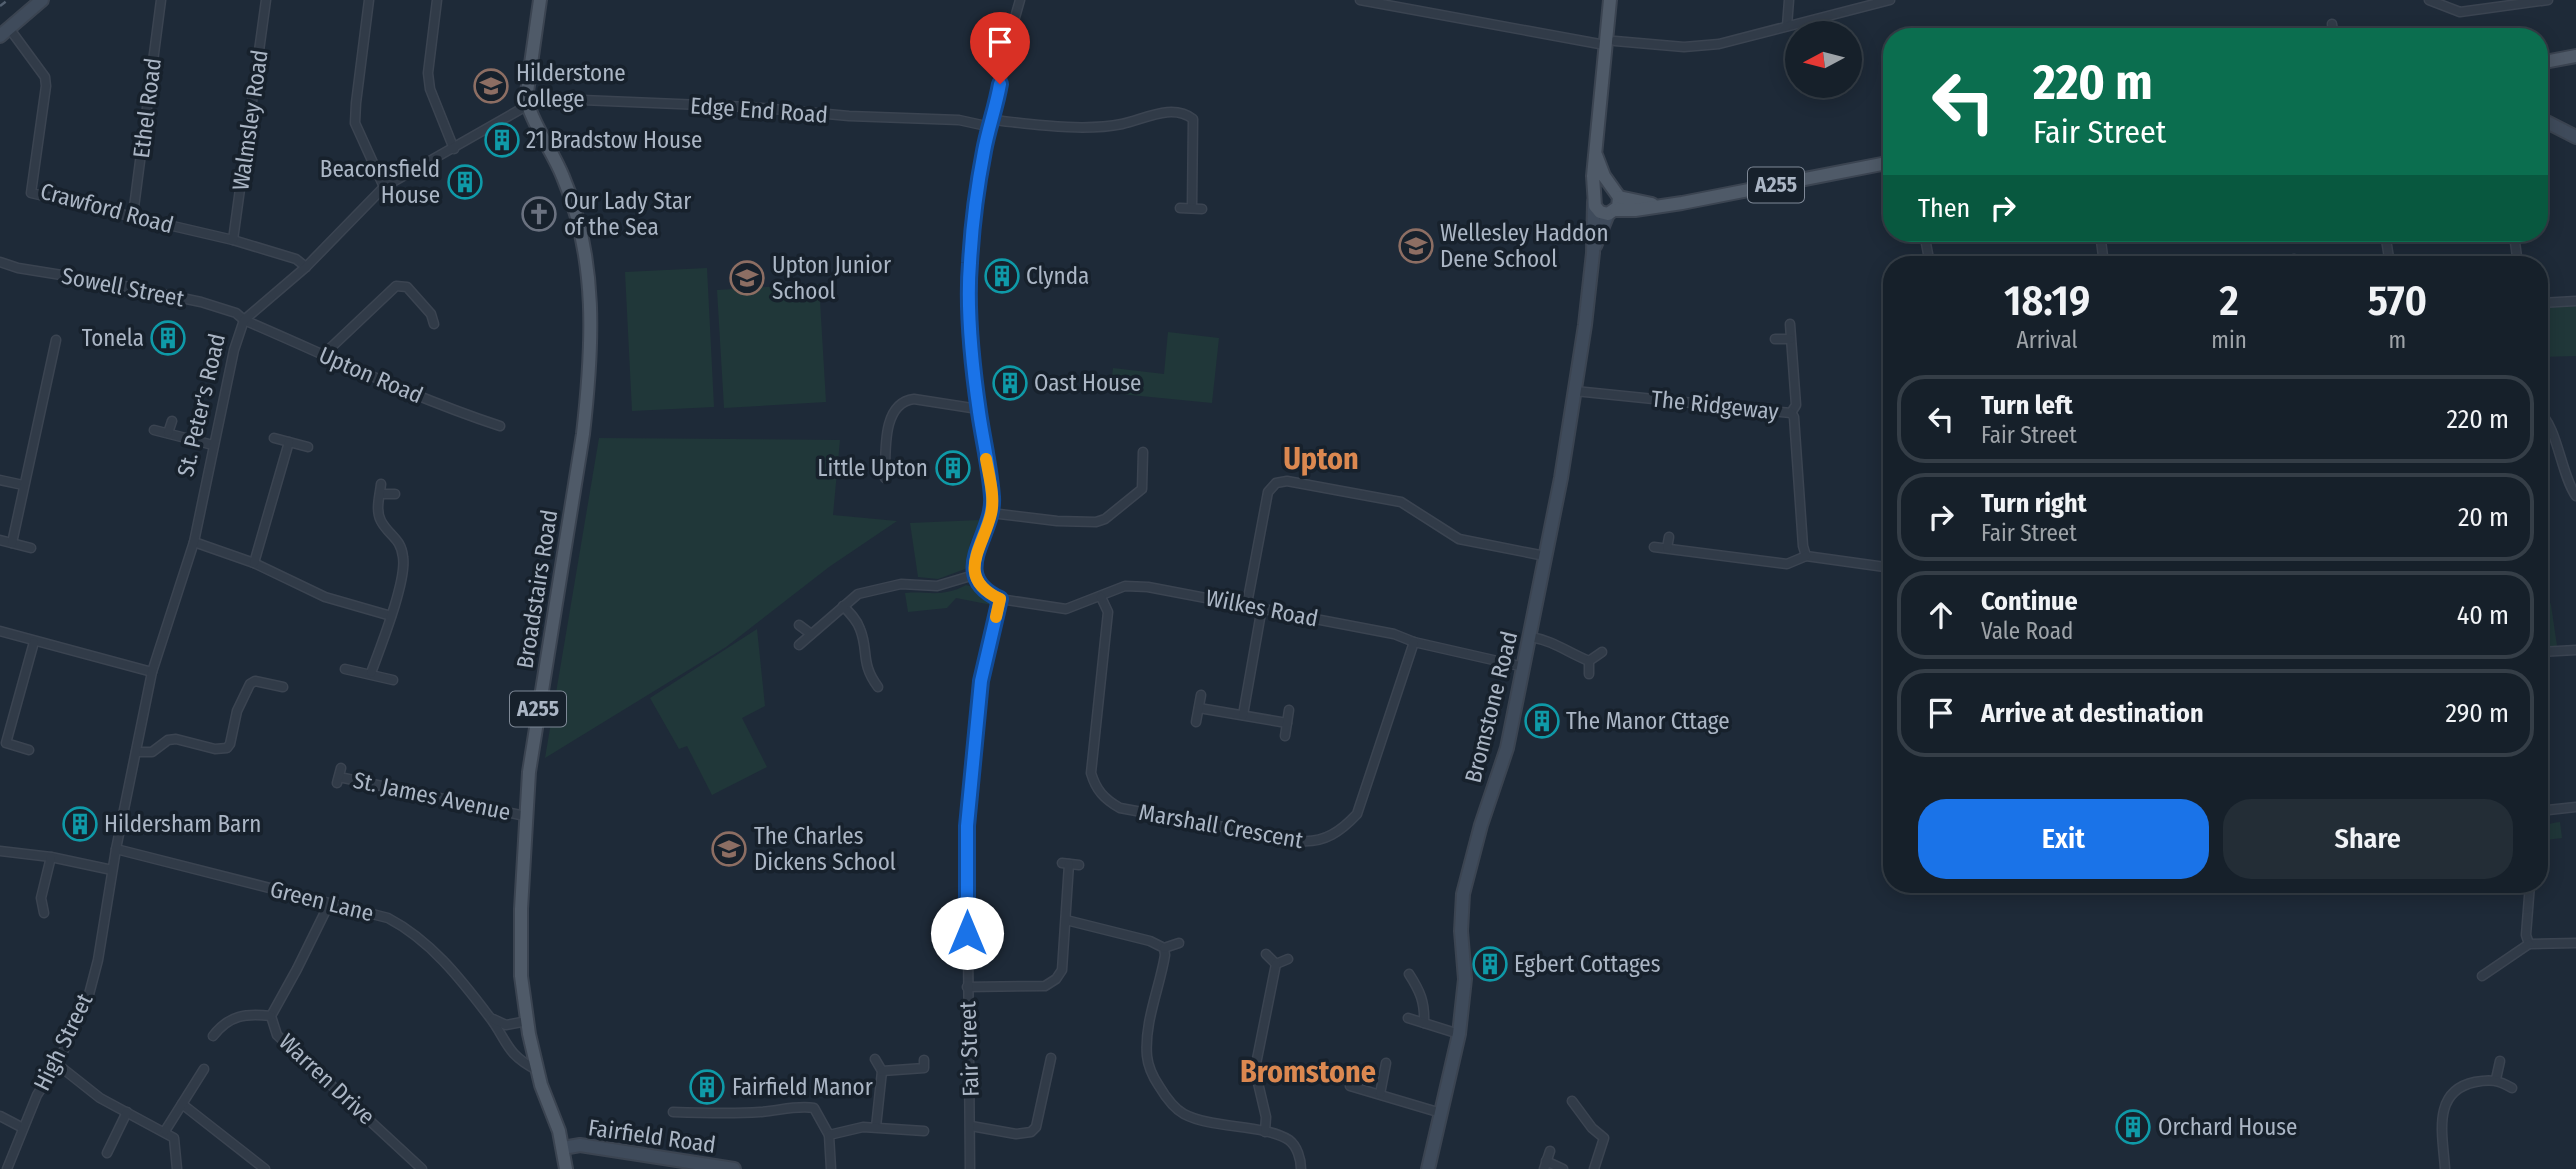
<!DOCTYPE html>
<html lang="en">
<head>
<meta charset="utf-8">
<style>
  :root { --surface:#16202a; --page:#232d36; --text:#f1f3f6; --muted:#9ea3a8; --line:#353e47; --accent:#1a73e8 }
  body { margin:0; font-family:"Fira Sans Condensed",sans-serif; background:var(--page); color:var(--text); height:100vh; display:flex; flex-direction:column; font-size:26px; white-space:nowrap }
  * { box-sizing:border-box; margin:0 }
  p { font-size:23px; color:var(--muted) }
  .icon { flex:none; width:38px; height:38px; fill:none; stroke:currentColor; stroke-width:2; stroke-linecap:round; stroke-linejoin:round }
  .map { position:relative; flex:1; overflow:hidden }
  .panel { position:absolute; left:1883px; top:256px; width:665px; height:637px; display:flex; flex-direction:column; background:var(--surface); border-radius:28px; box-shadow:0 4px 18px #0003,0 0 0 2px var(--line) }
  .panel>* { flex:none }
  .hud { position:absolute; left:1883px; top:28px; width:665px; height:214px; border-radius:28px; box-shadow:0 4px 18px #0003,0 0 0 2px var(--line); background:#0b6e4f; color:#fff; overflow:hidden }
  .needle { width:46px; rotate:263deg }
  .buttons { position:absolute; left:1785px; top:21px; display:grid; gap:14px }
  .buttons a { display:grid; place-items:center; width:77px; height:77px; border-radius:50%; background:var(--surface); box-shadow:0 4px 18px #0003,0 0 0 2px var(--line); font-size:35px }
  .pin { position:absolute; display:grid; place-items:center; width:60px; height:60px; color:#fff; margin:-72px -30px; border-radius:50% 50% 50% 0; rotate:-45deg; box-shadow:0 0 7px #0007 }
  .pin .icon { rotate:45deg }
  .me { position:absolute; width:77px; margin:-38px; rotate:0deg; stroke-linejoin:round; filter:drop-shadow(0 0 5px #0008) }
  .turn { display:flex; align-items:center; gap:24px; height:147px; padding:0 35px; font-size:32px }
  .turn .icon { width:91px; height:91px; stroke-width:2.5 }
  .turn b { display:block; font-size:49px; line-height:60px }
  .then { display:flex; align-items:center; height:66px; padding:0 35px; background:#0003; gap:14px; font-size:26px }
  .eta { display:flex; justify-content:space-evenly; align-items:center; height:119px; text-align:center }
  .eta b { font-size:42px; font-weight:600; line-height:49px }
  .primary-button { display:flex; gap:14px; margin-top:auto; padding:14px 35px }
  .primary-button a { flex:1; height:80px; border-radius:28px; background:var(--accent); color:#fff; font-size:28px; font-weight:600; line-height:80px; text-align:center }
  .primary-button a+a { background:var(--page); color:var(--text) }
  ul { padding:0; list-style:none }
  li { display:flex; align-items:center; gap:21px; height:88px; margin:0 14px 10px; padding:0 21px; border:4px solid var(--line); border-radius:28px }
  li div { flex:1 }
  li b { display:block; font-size:26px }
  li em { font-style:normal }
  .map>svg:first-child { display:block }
  .green { fill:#203739 }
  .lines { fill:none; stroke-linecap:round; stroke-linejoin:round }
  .street-casing { stroke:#3b4451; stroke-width:11 }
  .secondary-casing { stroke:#3b4451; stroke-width:16 }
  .primary-casing { stroke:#3b4451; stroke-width:16 }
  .street { stroke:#313b48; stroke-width:8 }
  .secondary { stroke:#3f4b5b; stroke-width:12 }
  .primary { stroke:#4f5a68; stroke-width:12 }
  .rail { stroke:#536070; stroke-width:2.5; stroke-dasharray:7 7; stroke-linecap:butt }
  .route-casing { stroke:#114b97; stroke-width:18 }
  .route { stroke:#1a73e8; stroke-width:12 }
  .slow { stroke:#f59e0b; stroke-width:12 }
  .labels { text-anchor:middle; stroke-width:7; stroke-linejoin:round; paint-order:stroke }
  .shield { fill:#17212c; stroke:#7f8997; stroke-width:2 }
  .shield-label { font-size:21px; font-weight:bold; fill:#abb6c5 }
  .poi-label { font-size:23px; fill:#abb6c5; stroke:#17212c; text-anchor:start }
  .street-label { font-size:23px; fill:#abb6c5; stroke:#17212c }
  .district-label { font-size:30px; font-weight:bold; fill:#db8850; stroke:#17212c }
</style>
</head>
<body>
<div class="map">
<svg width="2576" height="1169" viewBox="0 0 2576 1169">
  <rect width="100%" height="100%" fill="#1e2a38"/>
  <!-- green -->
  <g class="green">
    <polygon points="707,268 714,407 632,411 625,272"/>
    <polygon points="819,284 826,402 724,408 717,290"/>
    <polygon points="2576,305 2576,356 2539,357 2539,307"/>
    <polygon points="1168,332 1219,338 1212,403 1110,393 1113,368 1164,374"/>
    <polygon points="599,438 840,440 833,515 897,521 829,567 726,647 545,758"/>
    <polygon points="980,520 970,543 968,565 965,569 938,579 918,577 910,523"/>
    <polygon points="2539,574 2551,605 2557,646 2539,646"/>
    <path d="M966,585L977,588L992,605L956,598L947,608L908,612L905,593C930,591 942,598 966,585Z"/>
    <polygon points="757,629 765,706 742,718 767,767 712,795 687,746 679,749 650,698"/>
    <path d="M2560,822L2562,838L2539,841C2541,828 2546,823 2560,822Z"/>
  </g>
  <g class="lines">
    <defs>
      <g id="street">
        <polyline points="369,0 356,103 355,123 384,187"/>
        <polyline points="437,0 428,73 430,89 454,149"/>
        <polyline points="1020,0 1010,35 996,108 984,151 970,264 971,339 978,409 992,498 991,513 974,559 974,575 981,585 993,595 1000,599 1066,609 1125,586 1148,587 1394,634 1414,642 1524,667"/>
        <polyline points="1360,0 1605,45"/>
        <polyline points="2429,0 2460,12 2548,0"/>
        <polyline points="2332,24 2334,37"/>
        <polyline points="1787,26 1789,0"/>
        <polyline points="9,28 45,77 46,86 31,193 233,240 296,259 306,267"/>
        <polyline points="1615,41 1684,47 1719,44 1890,0"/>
        <path d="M993,120C1032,124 1082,132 1122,124C1145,119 1172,103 1193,119L1192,208"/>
        <polyline points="1180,208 1202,209"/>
        <polyline points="133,215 161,0"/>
        <polyline points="1924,233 1930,264"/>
        <polyline points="2100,233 2104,264"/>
        <polyline points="2385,233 2390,264"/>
        <polyline points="2514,235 2518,264"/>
        <polyline points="2500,238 2521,234"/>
        <polyline points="233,240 266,0"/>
        <polyline points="2294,259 2303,264"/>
        <path d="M0,262L18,268L105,282L201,302L236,313L244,320C328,356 412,397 500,426"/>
        <polyline points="2539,303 2576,301"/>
        <polyline points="1790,324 1796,405 1791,413"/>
        <polyline points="1775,339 1790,339"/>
        <polyline points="323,355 396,286 407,287 431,314 434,324"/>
        <polyline points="1575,391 1791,413 1794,417 1803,546 1806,556 1892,568"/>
        <path d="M2539,413C2557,424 2561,475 2576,496"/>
        <polyline points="154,430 213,445"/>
        <polyline points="168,433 172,421"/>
        <polyline points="274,438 308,447"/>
        <path d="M885,478C886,453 881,403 914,399L978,409"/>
        <polyline points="0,480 23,485"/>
        <polyline points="380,494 395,494"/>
        <polyline points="991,513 1057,521 1096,522 1105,519 1142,489 1143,452"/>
        <polyline points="0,540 31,548"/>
        <polyline points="194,542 254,563 325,597 391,616"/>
        <polyline points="12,543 56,340"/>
        <polyline points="1654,547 1787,564 1806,556"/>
        <polyline points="1667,548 1669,537"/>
        <polyline points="254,563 289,442"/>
        <path d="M1101,597L1108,612L1091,773C1096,790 1104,799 1120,808L1300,841C1325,843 1341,831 1357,814L1414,642"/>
        <polyline points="1247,604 1268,492 1276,483 1287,481 1401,502 1459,539 1545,556"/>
        <path d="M843,606C850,613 857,620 860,629C869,651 860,663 878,687"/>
        <polyline points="799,625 811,634"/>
        <polyline points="0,631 152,672"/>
        <path d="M1531,637C1554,641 1567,652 1589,661"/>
        <polyline points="799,645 858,594 901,584 937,586 974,575"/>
        <polyline points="2539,652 2576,650"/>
        <polyline points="345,669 393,680"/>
        <path d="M371,673C380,648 407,581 403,557C401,538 389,536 381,521C375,510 380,495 381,484"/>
        <polyline points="1589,674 1589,661 1602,652"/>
        <polyline points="1199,708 1287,723"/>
        <polyline points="1243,715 1262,607"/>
        <polyline points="1196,722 1201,695"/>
        <polyline points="1285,736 1289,710"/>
        <polyline points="29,750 6,743 34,642"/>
        <polyline points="136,752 152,752 168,740 176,739 215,749 227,748 230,744 237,711 250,684 255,681 283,687"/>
        <polyline points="339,777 525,816"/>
        <polyline points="337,783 341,768"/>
        <polyline points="2539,811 2576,807"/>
        <path d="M116,849L388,918C430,940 460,978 488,1015C508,1040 504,1053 537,1070"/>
        <polyline points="0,851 51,857 112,870"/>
        <polyline points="1062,863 1079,865"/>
        <polyline points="2530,884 2526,935 2529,944 2576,943"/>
        <polyline points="329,904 297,969 271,1016 277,1035 422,1169"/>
        <polyline points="44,913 41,898 51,857"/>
        <path d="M1066,920L1150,941L1164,948L1165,955C1160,987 1144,1022 1147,1056C1148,1066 1153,1077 1159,1086C1165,1096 1173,1108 1184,1114C1212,1129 1264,1124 1289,1140C1297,1146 1301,1159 1301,1169"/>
        <polyline points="1164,948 1179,943"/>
        <polyline points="1266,954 1276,964 1288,959"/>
        <path d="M1409,974C1420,991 1425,1002 1424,1023"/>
        <polyline points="2482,976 2529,944"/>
        <polyline points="967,987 1045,986 1056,979 1062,970 1069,864"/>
        <polyline points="1408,1018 1459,1034"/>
        <polyline points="493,1019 506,1025 527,1021"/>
        <path d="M213,1036C229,1015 246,1013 271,1016"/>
        <polyline points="875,1059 882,1071 876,1127"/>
        <polyline points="57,1064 100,1098 174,1138 177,1169"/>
        <polyline points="882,1071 924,1068 924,1060"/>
        <polyline points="2496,1079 2500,1061"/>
        <polyline points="1350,1086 1441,1113"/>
        <polyline points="1380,1094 1386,1063"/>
        <polyline points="1572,1101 1592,1128 1604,1138 1594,1169"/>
        <polyline points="182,1104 265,1169"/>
        <path d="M673,1112C702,1113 731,1114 760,1112C778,1111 796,1105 814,1108L829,1135L831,1169"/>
        <polyline points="0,1116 23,1128"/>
        <polyline points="971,1126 1016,1134 1031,1132 1036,1127 1051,1058"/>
        <polyline points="165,1131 204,1069"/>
        <polyline points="1265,1132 1266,1117 1258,1083 1256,1064 1276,964"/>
        <polyline points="829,1135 863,1127 924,1131"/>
        <polyline points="107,1153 127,1112"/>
        <polyline points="1546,1161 1563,1169"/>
        <polyline points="7,1169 37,1095 57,1064 87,1002 98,960 116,849 152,672 194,542 234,350 244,320 306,267 384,187 528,105 540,100 558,99 750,107 849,116 959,120 991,127"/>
        <polyline points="970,1169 967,826 981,681 1000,599"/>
        <polyline points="1544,1169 1550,1151"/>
        <path d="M2445,1169C2443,1136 2431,1091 2475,1082C2491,1079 2498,1080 2512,1088"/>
      </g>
      <g id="secondary">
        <polyline points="0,36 42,0"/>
        <polyline points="2539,118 2576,137"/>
        <polyline points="1595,246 1608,214"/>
        <polyline points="563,1148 580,1145 734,1169"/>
        <polyline points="1428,1169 1459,1034 1465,979 1461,931 1463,894 1481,825 1507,748 1561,478 1585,325 1593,253 1594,202"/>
      </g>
      <g id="primary">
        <path d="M540,0L527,92L528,105C536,130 553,152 563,177C598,259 593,347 583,434L529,772L521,909V976L529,1034L541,1085L559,1131L566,1169"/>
        <polyline points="2539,63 2576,56"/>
        <polyline points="1596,155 1604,176 1619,197 1618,207 1608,214 1600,212 1595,206 1593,176 1610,0"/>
        <polyline points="1619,197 1652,204"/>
        <polyline points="1616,210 1635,210 1682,203 1892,162"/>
      </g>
    </defs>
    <!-- street casing -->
    <use href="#street" class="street-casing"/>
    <!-- secondary casing -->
    <use href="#secondary" class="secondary-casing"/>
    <!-- primary casing -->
    <use href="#primary" class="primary-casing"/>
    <!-- street -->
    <use href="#street" class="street"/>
    <!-- secondary -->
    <use href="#secondary" class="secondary"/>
    <!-- primary -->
    <use href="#primary" class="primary"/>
    <!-- rail -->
    <polyline class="rail" points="0,6 8,0"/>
  </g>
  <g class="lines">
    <defs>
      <path id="route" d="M967,933V826L981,681L1000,599C946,574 995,535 992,497C990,468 983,440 979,412C972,364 966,311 970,263C972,226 977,187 984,151C988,129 996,107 1000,84"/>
    </defs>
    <!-- route casing -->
    <use href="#route" class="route-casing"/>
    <!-- route -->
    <use href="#route" class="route"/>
    <!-- slow -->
    <path class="slow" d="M986,459C989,476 995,497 991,514C983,548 954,577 1000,599L996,617"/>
  </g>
  <!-- icons -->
  <defs>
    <symbol id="school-ring" viewBox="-11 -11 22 22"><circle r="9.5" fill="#17212c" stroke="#8d6e63" stroke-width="1.5"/><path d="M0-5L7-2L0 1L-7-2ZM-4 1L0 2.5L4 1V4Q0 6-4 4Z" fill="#8d6e63"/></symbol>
    <symbol id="building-ring" viewBox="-11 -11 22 22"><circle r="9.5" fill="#17212c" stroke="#0f9aa8" stroke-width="1.5"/><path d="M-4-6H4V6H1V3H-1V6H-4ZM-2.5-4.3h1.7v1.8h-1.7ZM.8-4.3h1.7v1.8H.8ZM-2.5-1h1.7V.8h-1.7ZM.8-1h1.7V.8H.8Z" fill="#0f9aa8"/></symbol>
    <symbol id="church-ring" viewBox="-11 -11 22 22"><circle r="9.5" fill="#17212c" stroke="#6b7280" stroke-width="1.5"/><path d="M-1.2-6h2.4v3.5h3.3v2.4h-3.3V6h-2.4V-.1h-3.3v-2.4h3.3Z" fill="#6b7280"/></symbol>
  </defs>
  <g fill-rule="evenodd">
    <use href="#school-ring" x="472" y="67" width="38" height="38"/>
    <use href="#building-ring" x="483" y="121" width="38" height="38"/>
    <use href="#building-ring" x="446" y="163" width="38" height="38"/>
    <use href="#church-ring" x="520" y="195" width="38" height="38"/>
    <use href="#school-ring" x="1397" y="227" width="38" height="38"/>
    <use href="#building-ring" x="983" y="257" width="38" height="38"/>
    <use href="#school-ring" x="728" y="259" width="38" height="38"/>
    <use href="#building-ring" x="149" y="319" width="38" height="38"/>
    <use href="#building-ring" x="991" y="364" width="38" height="38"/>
    <use href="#building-ring" x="934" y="449" width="38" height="38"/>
    <use href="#building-ring" x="1523" y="702" width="38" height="38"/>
    <use href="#building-ring" x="61" y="805" width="38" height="38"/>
    <use href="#school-ring" x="710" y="830" width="38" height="38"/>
    <use href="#building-ring" x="1471" y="945" width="38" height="38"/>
    <use href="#building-ring" x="688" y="1068" width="38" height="38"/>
    <use href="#building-ring" x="2114" y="1108" width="38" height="38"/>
  </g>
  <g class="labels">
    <!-- shield labels -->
    <g class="shield">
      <rect x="1748" y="167.5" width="56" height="35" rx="5"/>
      <rect x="510" y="691.5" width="56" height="35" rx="5"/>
    </g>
    <g class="shield-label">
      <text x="1776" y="192">A255</text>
      <text x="538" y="716">A255</text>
    </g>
    <!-- poi labels -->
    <g class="poi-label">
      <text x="516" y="81">Hilderstone<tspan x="516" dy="26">College</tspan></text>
      <text x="526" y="148">21 Bradstow House</text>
      <text x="440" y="177" text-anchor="end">Beaconsfield<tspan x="440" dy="26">House</tspan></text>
      <text x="564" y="209">Our Lady Star<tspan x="564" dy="26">of the Sea</tspan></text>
      <text x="1440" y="241">Wellesley Haddon<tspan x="1440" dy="26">Dene School</tspan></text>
      <text x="772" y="273">Upton Junior<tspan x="772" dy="26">School</tspan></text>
      <text x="1026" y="284">Clynda</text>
      <text x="144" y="346" text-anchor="end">Tonela</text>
      <text x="1034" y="391">Oast House</text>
      <text x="928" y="476" text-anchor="end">Little Upton</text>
      <text x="1566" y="729">The Manor Cttage</text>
      <text x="104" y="832">Hildersham Barn</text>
      <text x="754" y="844">The Charles<tspan x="754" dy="26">Dickens School</tspan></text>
      <text x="1514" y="972">Egbert Cottages</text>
      <text x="732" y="1095">Fairfield Manor</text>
      <text x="2158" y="1135">Orchard House</text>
    </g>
    <!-- street labels -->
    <g class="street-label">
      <text transform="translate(147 108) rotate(-83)" y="8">Ethel Road</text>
      <text transform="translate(759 110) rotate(4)" y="8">Edge End Road</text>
      <text transform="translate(250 120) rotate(-82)" y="8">Walmsley Road</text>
      <text transform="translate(107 208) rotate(15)" y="8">Crawford Road</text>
      <text transform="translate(123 287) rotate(11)" y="8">Sowell Street</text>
      <text transform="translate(371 375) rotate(23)" y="8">Upton Road</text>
      <text transform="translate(201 405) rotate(-77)" y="8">St. Peter's Road</text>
      <text transform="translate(1715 405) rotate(6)" y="8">The Ridgeway</text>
      <text transform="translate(537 589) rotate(-81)" y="8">Broadstairs Road</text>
      <text transform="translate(1262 608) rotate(11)" y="8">Wilkes Road</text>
      <text transform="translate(1491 707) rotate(-76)" y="8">Bromstone Road</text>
      <text transform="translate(432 796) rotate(12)" y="8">St. James Avenue</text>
      <text transform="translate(1221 826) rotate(10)" y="8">Marshall Crescent</text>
      <text transform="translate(322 901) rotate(14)" y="8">Green Lane</text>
      <text transform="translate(63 1042) rotate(-64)" y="8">High Street</text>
      <text transform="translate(969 1049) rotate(-92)" y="8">Fair Street</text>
      <text transform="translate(327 1079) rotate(43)" y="8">Warren Drive</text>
      <text transform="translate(652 1136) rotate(8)" y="8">Fairfield Road</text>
    </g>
    <!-- district labels -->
    <g class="district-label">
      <text x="1321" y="469">Upton</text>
      <text x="1308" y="1082">Bromstone</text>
    </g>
  </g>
</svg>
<div class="buttons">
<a><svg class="needle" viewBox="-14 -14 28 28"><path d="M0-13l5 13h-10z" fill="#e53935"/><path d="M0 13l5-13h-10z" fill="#9ea3a8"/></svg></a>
</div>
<div class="pin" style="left:1000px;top:84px;background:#d93025"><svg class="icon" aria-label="arrive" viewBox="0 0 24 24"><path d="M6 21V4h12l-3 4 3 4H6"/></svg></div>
<svg class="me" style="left:967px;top:933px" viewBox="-20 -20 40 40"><circle r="19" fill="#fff"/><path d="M0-13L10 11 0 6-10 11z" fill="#1a73e8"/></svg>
<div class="hud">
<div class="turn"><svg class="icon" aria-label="left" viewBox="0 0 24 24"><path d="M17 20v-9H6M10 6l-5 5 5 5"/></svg><div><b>220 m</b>Fair Street</div></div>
<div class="then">Then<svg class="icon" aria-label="right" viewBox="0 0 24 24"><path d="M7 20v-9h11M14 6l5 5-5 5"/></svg></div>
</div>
<section class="panel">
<div class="eta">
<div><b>18:19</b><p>Arrival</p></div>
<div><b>2</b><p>min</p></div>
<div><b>570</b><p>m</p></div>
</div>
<ul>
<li><svg class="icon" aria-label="left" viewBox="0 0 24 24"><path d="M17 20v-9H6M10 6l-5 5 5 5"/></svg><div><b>Turn left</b><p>Fair Street</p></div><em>220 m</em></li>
<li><svg class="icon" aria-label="right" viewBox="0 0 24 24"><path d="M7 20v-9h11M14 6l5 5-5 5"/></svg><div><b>Turn right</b><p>Fair Street</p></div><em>20 m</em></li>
<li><svg class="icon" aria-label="ahead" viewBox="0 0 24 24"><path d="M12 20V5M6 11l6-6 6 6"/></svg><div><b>Continue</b><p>Vale Road</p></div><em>40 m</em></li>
<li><svg class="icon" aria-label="arrive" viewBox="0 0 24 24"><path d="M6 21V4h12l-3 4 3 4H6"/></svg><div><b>Arrive at destination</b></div><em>290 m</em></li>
</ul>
<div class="primary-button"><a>Exit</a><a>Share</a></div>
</section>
</div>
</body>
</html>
